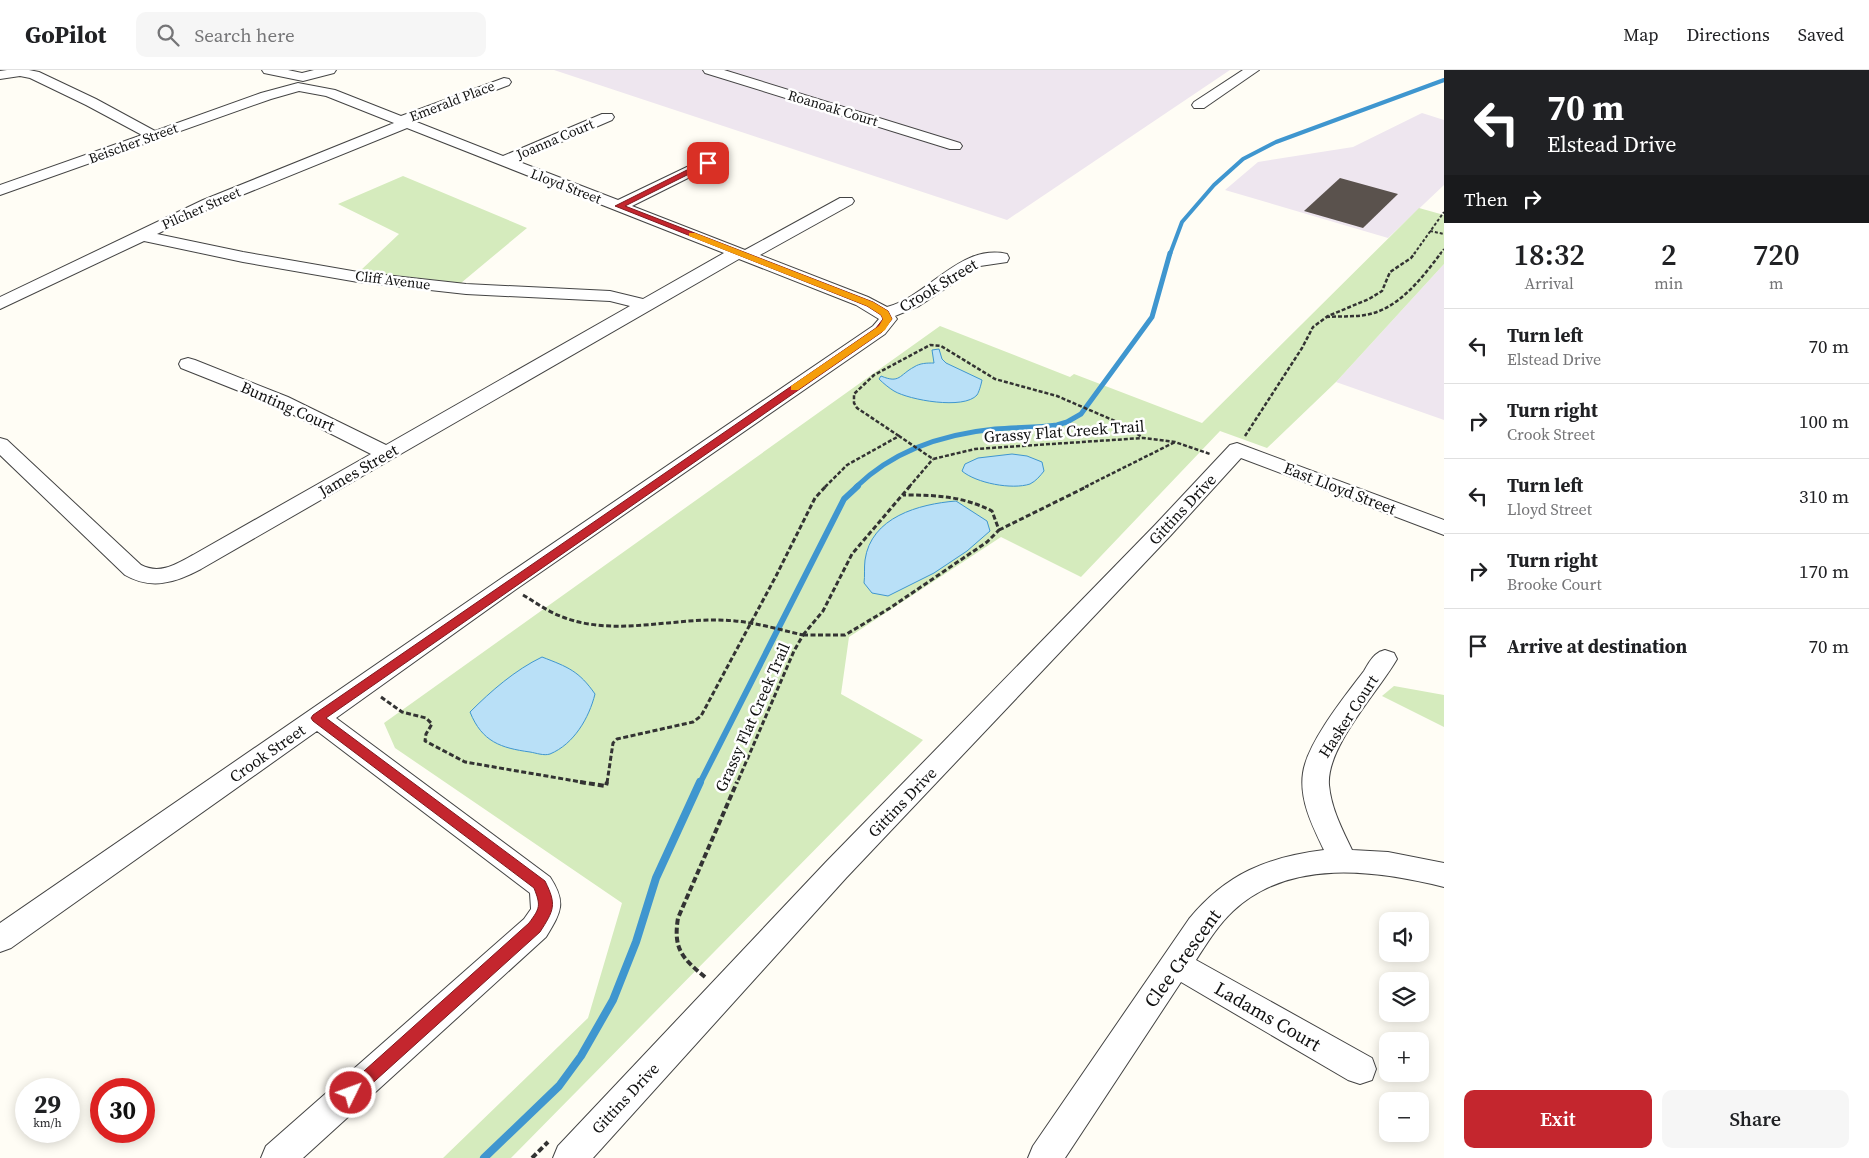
<!DOCTYPE html>
<html lang="en">
<head>
<meta charset="utf-8">
<style>
  :root { --surface:#fff; --page:#f6f6f6; --text:#202124; --muted:#757577; --line:#e0e0e0; --accent:#c4262e }
  body { margin:0; font-family:"Source Serif 4",serif; background:var(--page); color:var(--text); height:100vh; display:flex; flex-direction:column; font-size:19px; white-space:nowrap }
  * { box-sizing:border-box; margin:0 }
  p { font-size:16px; color:var(--muted) }
  .icon { flex:none; width:28px; height:28px; fill:none; stroke:currentColor; stroke-width:2; stroke-linecap:round; stroke-linejoin:round }
  .map { position:relative; flex:1; overflow:hidden }
  .details { display:flex; flex-direction:column; background:var(--surface); width:425px }
  .details>* { flex:none }
  .guide { background:#202124; color:#fff; overflow:hidden }
  .controls { position:absolute; left:1379px; top:842px; display:grid; gap:10px }
  .controls a { display:grid; place-items:center; width:50px; height:50px; border-radius:10px; background:var(--surface); box-shadow:0 2px 12px #0003; font-size:25px }
  .speed { position:absolute; left:15px; top:1008px; display:flex; gap:10px; font-size:25px; font-weight:700; text-align:center }
  .speed>* { display:grid; place-content:center; width:65px; height:65px; border-radius:50%; background:var(--surface); box-shadow:0 2px 12px #0003; line-height:1 }
  .speed small { font-size:12px; font-weight:400 }
  .speed .limit { border:8px solid #d22; background:#fff; color:#111 }
  .pin { position:absolute; display:grid; place-items:center; width:42px; height:42px; color:#fff; margin:-21px; border-radius:10px; box-shadow:0 2px 8px #0006 }
  .me { position:absolute; width:55px; margin:-28px; rotate:48deg; stroke-linejoin:round; filter:drop-shadow(0 0 4px #0008) }
  .turn { display:flex; align-items:center; gap:18px; height:105px; padding:0 20px; font-size:22px }
  .turn .icon { width:65px; height:65px; stroke-width:2.5 }
  .turn b { display:block; font-size:35px; line-height:42px }
  .then { display:flex; align-items:center; height:48px; padding:0 20px; background:#0003; gap:10px; font-size:19px }
  .eta { display:flex; justify-content:space-evenly; align-items:center; height:85px; text-align:center }
  .eta b { font-size:30px; font-weight:600; line-height:35px }
  .action { display:flex; gap:10px; margin-top:auto; padding:10px 20px }
  .action a { flex:1; height:58px; border-radius:10px; background:var(--accent); color:#fff; font-size:20px; font-weight:600; line-height:58px; text-align:center }
  .action a+a { background:var(--page); color:var(--text) }
  ul { padding:0; list-style:none }
  li { display:flex; align-items:center; gap:15px; height:75px; padding:0 20px; border-top:1px solid var(--line) }
  li div { flex:1 }
  li b { display:block; font-size:19px }
  li em { font-style:normal }
  header { display:flex; align-items:center; gap:30px; box-sizing:border-box; height:70px; padding:0 25px; background:var(--surface); border-bottom:1px solid var(--line) }
  header strong { font-size:24px }
  nav { display:flex; gap:28px; margin-inline-start:auto; font-size:18px }
  .search { width:350px; height:45px; background:var(--page); display:flex; align-items:center; gap:12px; box-sizing:border-box; padding:0 18px; border-radius:10px; color:var(--muted); font-size:19px }
  main { display:flex; flex:1; min-height:0 }
  .map>svg:first-child { display:block }
  .industrial { fill:#eee6ef }
  .green { fill:#d5ebbd }
  .water { fill:#b9e0f7; stroke:#3f96cf }
  .lines { fill:none; stroke-linecap:round; stroke-linejoin:round }
  .stream-far3 { stroke:#3f96cf; stroke-width:4 }
  .stream-far2 { stroke:#3f96cf; stroke-width:5 }
  .stream-far1 { stroke:#3f96cf; stroke-width:6 }
  .stream { stroke:#3f96cf; stroke-width:8 }
  .building { fill:#5a524d }
  .street-casing { stroke:#444; stroke-width:2 }
  .path-far3 { stroke:#333; stroke-width:2; stroke-dasharray:3 2; stroke-linecap:butt }
  .path-far2 { stroke:#333; stroke-width:2.5; stroke-dasharray:4 2; stroke-linecap:butt }
  .path-far1 { stroke:#333; stroke-width:3; stroke-dasharray:5 2.5; stroke-linecap:butt }
  .path { stroke:#333; stroke-width:4; stroke-dasharray:6 3; stroke-linecap:butt }
  .street { fill:#fff; fill-rule:evenodd }
  .route { fill:#c4262e; stroke:#7f191e }
  .slow { fill:#f59e0b }
  .labels { text-anchor:middle; stroke-width:5; stroke-linejoin:round; paint-order:stroke }
  .far-street-label { font-size:14px; fill:#111; stroke:#fff }
  .street-label { font-size:16px; fill:#111; stroke:#fff }
  .near-street-label { font-size:19px; fill:#111; stroke:#fff }
</style>
</head>
<body>
<header>
<strong>GoPilot</strong>
<div class="search"><svg class="icon" aria-label="search" viewBox="0 0 24 24"><circle cx="10" cy="10" r="6"/><path d="M15 15l6 6"/></svg>Search here</div>
<nav><a>Map</a><a>Directions</a><a>Saved</a></nav>
</header>
<main>
<div class="map">
<svg width="1444" height="1088" viewBox="0 0 1444 1088">
  <rect width="100%" height="100%" fill="#fffdf5"/>
  <!-- industrial -->
  <g class="industrial">
    <polygon points="554,0 1230,0 1007,150"/>
    <polygon points="1422,43 1444,50 1444,115 1388,168 1225,120 1258,92 1353,77"/>
    <polygon points="1444,194 1444,350 1336,312"/>
  </g>
  <!-- green -->
  <g class="green">
    <polygon points="403,106 527,158 461,213 360,201 399,164 338,134"/>
    <polygon points="1419,138 1444,145 1444,194 1336,312 1267,378 1220,361 1081,507 1001,467 849,567 841,624 923,670 511,1088 443,1088 588,948 622,833 395,678 384,653 940,256 1070,307 1074,304 1202,353"/>
    <polygon points="1394,616 1444,625 1444,657 1382,626"/>
  </g>
  <!-- water -->
  <g class="water">
    <path d="M939,279L942,289L946,293L982,310C981,315 979,322 977,325C964,340 909,330 894,321C889,318 883,313 879,309L881,306C900,314 899,305 914,297C920,293 927,293 934,293L932,280Z"/>
    <path d="M1012,384L1027,386L1042,392L1044,401C1040,406 1036,411 1030,414C1012,420 976,413 962,401L965,394L978,388Z"/>
    <path d="M956,431L987,451L990,461L967,481L934,503L888,526L872,523L864,513C865,506 864,498 865,490C871,447 919,434 956,431Z"/>
    <path d="M542,587C568,597 579,601 595,624C589,648 574,674 550,684C544,686 536,683 530,682C501,678 482,672 470,642C491,621 515,600 542,587Z"/>
  </g>
  <g class="lines">
    <!-- stream-far3 -->
    <polyline class="stream-far3" points="1170,184 1182,152 1214,115 1243,89 1276,72 1444,10"/>
    <!-- stream-far2 -->
    <path class="stream-far2" d="M856,417C894,380 944,364 995,359C1016,357 1036,358 1057,355L1067,352L1081,344L1152,247L1170,183"/>
    <!-- stream-far1 -->
    <polyline class="stream-far1" points="700,713 844,429 858,416"/>
    <!-- stream -->
    <polyline class="stream" points="484,1088 559,1016 581,986 613,930 636,872 656,808 700,712"/>
  </g>
  <!-- building -->
  <polygon class="building" points="1340,108 1398,124 1363,158 1304,141"/>
  <g class="lines">
    <defs>
      <g id="street">
        <path d="M7,0H29L39,2L96,29L155,61L261,23L298,13L335,20L401,46L504,8L509,9L511,12L509,15L414,51L503,86L602,44H612L614,47L612,50L517,91L618,130L714,84H724L726,87L724,90L632,136L745,180L840,128H852L854,131L852,134L760,185L868,227L887,237C929,226 960,173 1007,184L1009,188L1007,192L980,196L919,236L895,246L897,249L885,264L515,520L336,648L550,807C567,833 561,842 546,867L303,1088H261L266,1076L524,849L531,839L530,823L317,661L11,878L0,882V853L499,510L873,256L879,249L856,235L739,189L201,499C175,513 151,520 125,505L0,385V368L7,370L141,495C160,505 176,494 193,485L371,384L274,335L181,298L179,294L181,290L188,288L195,290L288,327L386,375L630,236L610,231L466,224L358,212L243,192L144,171L0,239V227L203,130L394,53L326,26L299,21L271,29L0,125V115L142,65L86,35L30,8L20,6L0,9V1ZM407,58L724,183L643,229L610,221L466,214L358,202L243,182L157,164L215,136Z"/>
        <polygon points="262,0 288,0 302,3 314,0 336,0 334,3 303,11 264,3"/>
        <polygon points="703,0 724,0 960,73 962,76 960,79 950,79 705,3"/>
        <polygon points="1243,0 1259,0 1204,38 1194,38 1192,35 1194,32"/>
        <polygon points="1237,373 1444,450 1444,465 1241,388 1171,465 846,808 593,1088 553,1088 558,1076 826,792 1155,455 1230,375"/>
        <path d="M1385,580L1394,583L1397,589C1378,622 1326,677 1329,715C1331,738 1342,759 1352,780L1388,782L1444,793V817C1375,800 1290,788 1233,841C1218,855 1207,873 1196,890L1372,988L1376,999L1372,1010L1360,1014L1348,1010L1181,912L1065,1088H1028L1033,1076L1189,849C1226,804 1267,787 1324,780C1313,757 1299,730 1303,703C1307,673 1345,626 1364,601C1367,596 1372,586 1378,583C1380,581 1383,581 1385,580Z"/>
      </g>
    </defs>
    <!-- street casing -->
    <use href="#street" class="street-casing"/>
    <!-- path-far3 -->
    <g class="path-far3">
      <polyline points="1430,161 1444,164"/>
      <polyline points="1414,184 1444,142"/>
      <polyline points="1440,184 1444,179"/>
    </g>
    <!-- path-far2 -->
    <g class="path-far2">
      <path d="M1326,247C1339,246 1352,247 1365,245C1398,240 1422,208 1441,183"/>
      <polyline points="899,366 857,338 854,333 854,324 874,305 930,275 941,276 995,309 1057,326 1122,354 1142,367"/>
      <polyline points="1245,366 1302,278 1313,257 1328,246 1369,229 1382,221 1390,202 1411,188 1415,183"/>
      <polyline points="825,417 847,395 899,366 933,389 975,379 1143,368 1175,372 1210,384"/>
      <polyline points="909,417 933,389"/>
      <polyline points="1085,417 1175,372"/>
    </g>
    <!-- path-far1 -->
    <g class="path-far1">
      <polyline points="999,460 1088,416"/>
      <path d="M523,525C535,532 547,541 560,546C616,569 677,545 735,551C758,553 781,560 803,565L794,581L737,713"/>
      <path d="M803,565H845L890,538L987,472L999,460L992,441C962,426 936,425 903,425"/>
      <polyline points="803,565 823,541 852,484 910,416"/>
      <polyline points="381,627 402,642 426,648 432,654 426,664 425,671 465,692 587,713"/>
      <polyline points="607,713 613,673 617,669 693,652 701,646 776,506 815,428 826,416"/>
    </g>
    <!-- path -->
    <g class="path">
      <polyline points="580,712 606,716 607,712"/>
      <path d="M705,907C682,888 673,879 678,848L737,712"/>
      <polyline points="532,1088 548,1072"/>
    </g>
    <!-- street -->
    <use href="#street" class="street"/>
  </g>
  <!-- route -->
  <path class="route" d="M705,91L711,93L625,136L873,232L888,241L892,249L882,262L326,648L545,811C557,835 554,840 540,862L356,1028L351,1030L345,1028L343,1023L345,1018L529,853C540,838 541,836 534,818L313,651L311,648L313,645L876,258L883,249L881,245L867,236L615,136Z"/>
  <!-- slow -->
  <polygon class="slow" points="689,163 695,163 873,232 888,241 892,249 885,260 798,320 791,320 791,316 879,256 883,249 881,245 867,236 689,166"/>
  <g class="labels">
    <!-- far-street labels -->
    <g class="far-street-label">
      <text transform="translate(452 31) rotate(-21)" y="5">Emerald Place</text>
      <text transform="translate(833 38) rotate(17)" y="5">Roanoak Court</text>
      <text transform="translate(555 69) rotate(-23)" y="5">Joanna Court</text>
      <text transform="translate(133 73) rotate(-20)" y="5">Beischer Street</text>
      <text transform="translate(566 116) rotate(21)" y="5">Lloyd Street</text>
      <text transform="translate(201 138) rotate(-24)" y="5">Pilcher Street</text>
      <text transform="translate(393 210) rotate(7)" y="5">Cliff Avenue</text>
    </g>
    <!-- street labels -->
    <g class="street-label">
      <text transform="translate(938 215) rotate(-31)" y="6">Crook Street</text>
      <text transform="translate(288 336) rotate(24)" y="6">Bunting Court</text>
      <text transform="translate(1064 361) rotate(-4)" y="6">Grassy Flat Creek Trail</text>
      <text transform="translate(358 400) rotate(-30)" y="6">James Street</text>
      <text transform="translate(1340 418) rotate(21)" y="6">East Lloyd Street</text>
      <text transform="translate(1182 439) rotate(-47)" y="6">Gittins Drive</text>
      <text transform="translate(1348 646) rotate(-57)" y="6">Hasker Court</text>
      <text transform="translate(752 647) rotate(-66)" y="6">Grassy Flat Creek Trail</text>
      <text transform="translate(267 683) rotate(-35)" y="6">Crook Street</text>
      <text transform="translate(902 732) rotate(-46)" y="6">Gittins Drive</text>
      <text transform="translate(625 1028) rotate(-47)" y="6">Gittins Drive</text>
    </g>
    <!-- near-street labels -->
    <g class="near-street-label">
      <text transform="translate(1182 888) rotate(-54)" y="7">Clee Crescent</text>
      <text transform="translate(1268 946) rotate(30)" y="7">Ladams Court</text>
    </g>
  </g>
</svg>
<div class="controls">
<a><svg class="icon" aria-label="sound" viewBox="0 0 24 24"><path d="M4 9h4l5-4v14l-5-4H4zM17 9q2 3 0 6"/></svg></a>
<a><svg class="icon" aria-label="layers" viewBox="0 0 24 24"><path d="M12 4l9 5-9 5-9-5zM3 14l9 5 9-5"/></svg></a>
<a>+</a>
<a>−</a>
</div>
<div class="speed"><div>29<small>km/h</small></div><div class="limit">30</div></div>
<div class="pin" style="left:708px;top:93px;background:#d93025"><svg class="icon" aria-label="arrive" viewBox="0 0 24 24"><path d="M6 21V4h12l-3 4 3 4H6"/></svg></div>
<svg class="me" style="left:351px;top:1023px" viewBox="-20 -20 40 40"><circle r="17" fill="#c4262e" stroke="#fff" stroke-width="3"/><path d="M0-11L8 9 0 5-8 9z" fill="#fff"/></svg>
</div>
<section class="details">
<div class="guide">
<div class="turn"><svg class="icon" aria-label="left" viewBox="0 0 24 24"><path d="M17 20v-9H6M10 6l-5 5 5 5"/></svg><div><b>70 m</b>Elstead Drive</div></div>
<div class="then">Then<svg class="icon" aria-label="right" viewBox="0 0 24 24"><path d="M7 20v-9h11M14 6l5 5-5 5"/></svg></div>
</div>
<div class="eta">
<div><b>18:32</b><p>Arrival</p></div>
<div><b>2</b><p>min</p></div>
<div><b>720</b><p>m</p></div>
</div>
<ul>
<li><svg class="icon" aria-label="left" viewBox="0 0 24 24"><path d="M17 20v-9H6M10 6l-5 5 5 5"/></svg><div><b>Turn left</b><p>Elstead Drive</p></div><em>70 m</em></li>
<li><svg class="icon" aria-label="right" viewBox="0 0 24 24"><path d="M7 20v-9h11M14 6l5 5-5 5"/></svg><div><b>Turn right</b><p>Crook Street</p></div><em>100 m</em></li>
<li><svg class="icon" aria-label="left" viewBox="0 0 24 24"><path d="M17 20v-9H6M10 6l-5 5 5 5"/></svg><div><b>Turn left</b><p>Lloyd Street</p></div><em>310 m</em></li>
<li><svg class="icon" aria-label="right" viewBox="0 0 24 24"><path d="M7 20v-9h11M14 6l5 5-5 5"/></svg><div><b>Turn right</b><p>Brooke Court</p></div><em>170 m</em></li>
<li><svg class="icon" aria-label="arrive" viewBox="0 0 24 24"><path d="M6 21V4h12l-3 4 3 4H6"/></svg><div><b>Arrive at destination</b></div><em>70 m</em></li>
</ul>
<div class="action"><a>Exit</a><a>Share</a></div>
</section>
</main>
</body>
</html>
